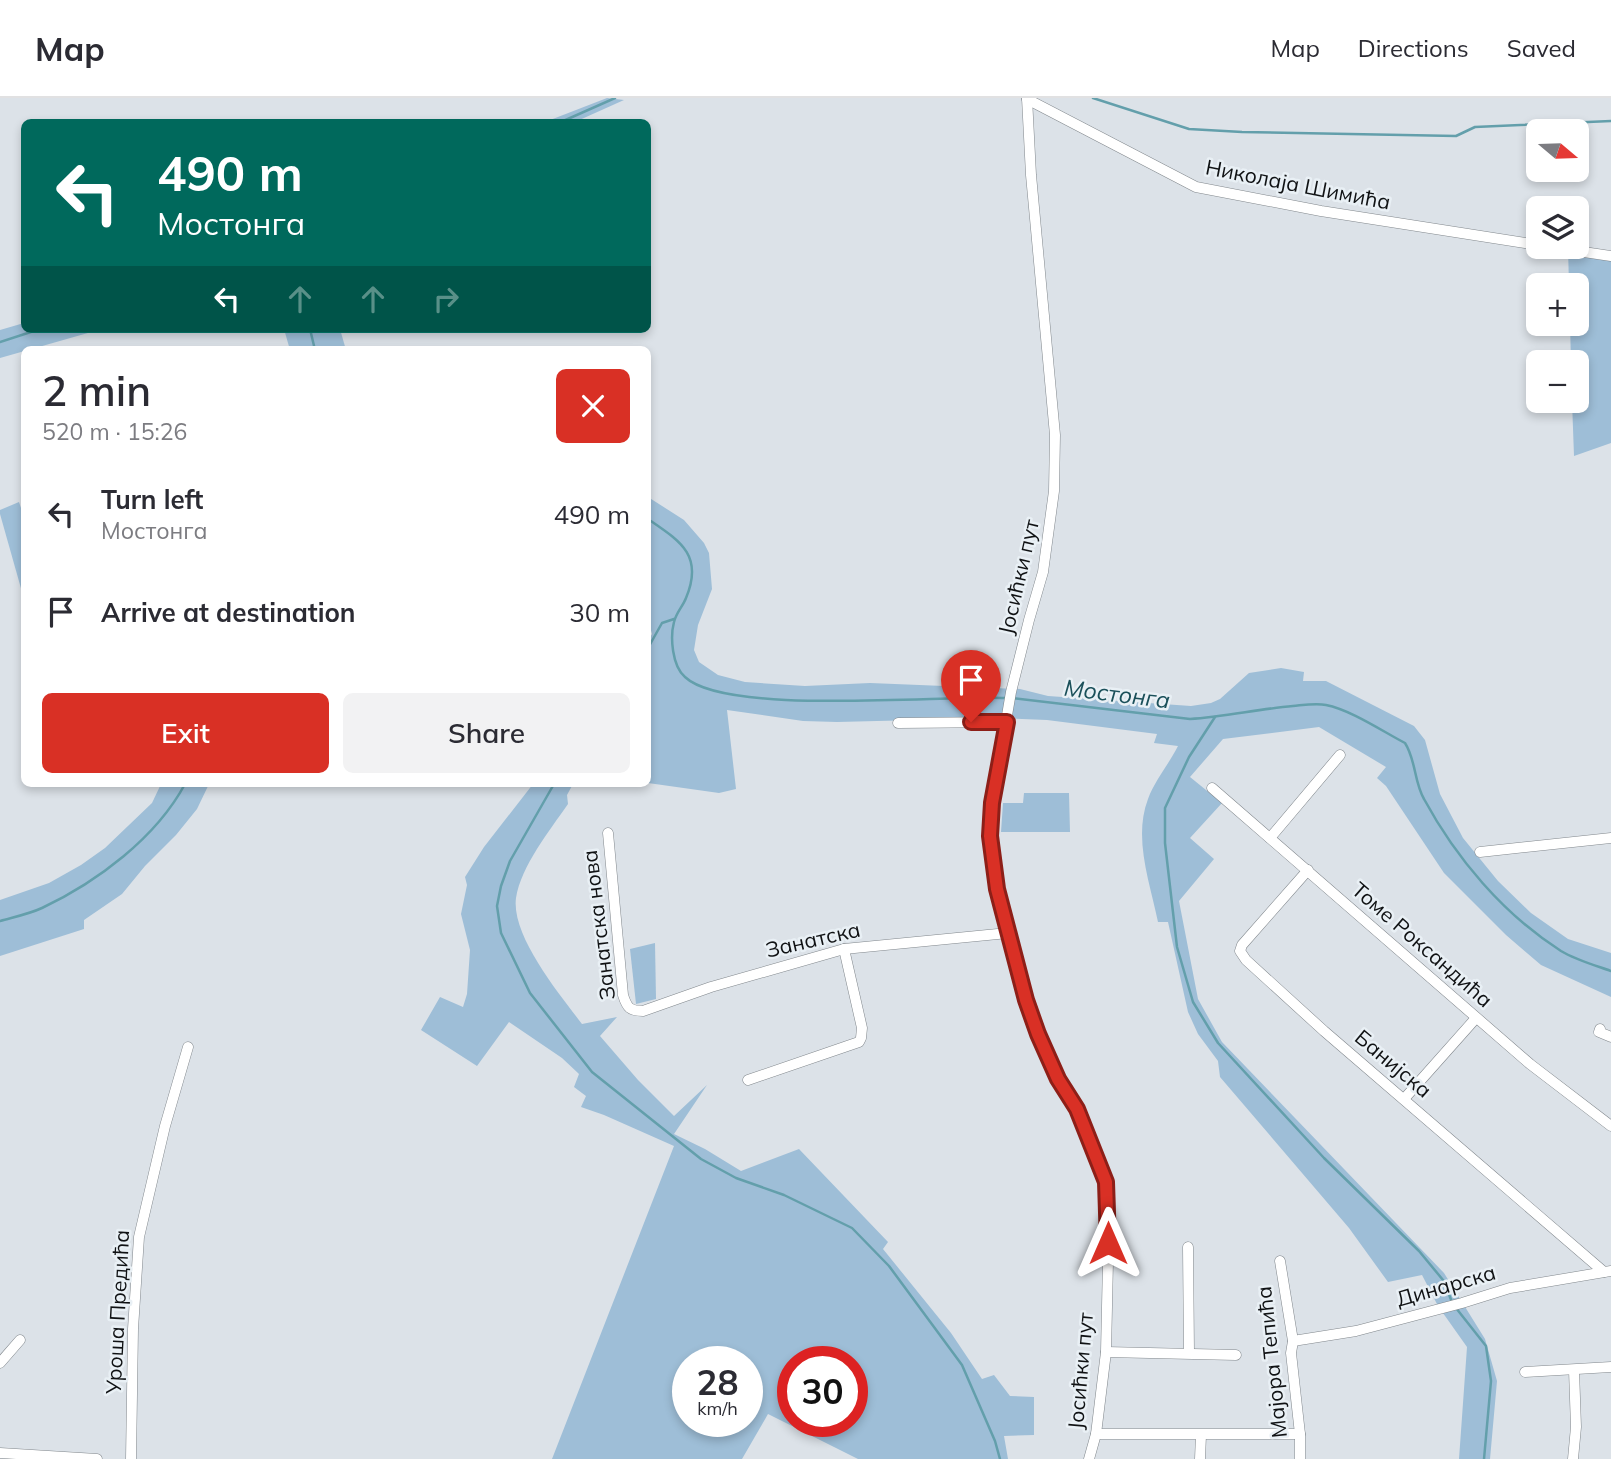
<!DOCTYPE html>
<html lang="en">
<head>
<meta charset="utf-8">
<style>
  :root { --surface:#fff; --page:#f2f2f3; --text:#2b2b33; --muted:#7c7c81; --line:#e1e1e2; --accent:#d93025 }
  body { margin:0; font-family:Mulish,sans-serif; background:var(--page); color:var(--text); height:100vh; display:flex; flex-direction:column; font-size:26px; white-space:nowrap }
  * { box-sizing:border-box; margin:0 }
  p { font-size:23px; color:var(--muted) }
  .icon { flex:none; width:38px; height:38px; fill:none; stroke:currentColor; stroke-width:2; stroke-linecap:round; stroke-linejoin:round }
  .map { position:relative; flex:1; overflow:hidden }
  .drawer { position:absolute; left:21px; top:248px; width:630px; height:441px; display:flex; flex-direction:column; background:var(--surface); border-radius:10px; box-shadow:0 4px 10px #0003 }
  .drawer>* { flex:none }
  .banner { position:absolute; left:21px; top:21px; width:630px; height:214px; border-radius:10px; box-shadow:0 4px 10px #0003; background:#00695c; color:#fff; overflow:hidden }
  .needle { width:46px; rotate:109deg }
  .fabs { position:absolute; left:1526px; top:21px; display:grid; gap:14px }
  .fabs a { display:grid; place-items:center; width:63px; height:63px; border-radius:10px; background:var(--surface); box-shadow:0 4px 10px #0003; font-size:35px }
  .speed { position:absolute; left:672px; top:1248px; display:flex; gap:14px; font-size:35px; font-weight:700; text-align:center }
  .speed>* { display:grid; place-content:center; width:91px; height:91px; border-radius:50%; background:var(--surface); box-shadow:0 4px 10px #0003; line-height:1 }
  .speed small { font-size:18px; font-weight:400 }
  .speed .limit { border:10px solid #d22; background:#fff; color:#111 }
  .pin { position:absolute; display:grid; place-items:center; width:60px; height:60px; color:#fff; margin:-72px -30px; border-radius:50% 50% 50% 0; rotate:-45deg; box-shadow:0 0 7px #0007 }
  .pin .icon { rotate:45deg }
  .me { position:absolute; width:77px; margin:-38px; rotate:0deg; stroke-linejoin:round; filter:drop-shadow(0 0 5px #0008) }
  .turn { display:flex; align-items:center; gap:24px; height:147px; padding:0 21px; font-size:32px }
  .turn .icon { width:91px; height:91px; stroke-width:2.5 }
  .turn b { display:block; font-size:49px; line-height:60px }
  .lanes { display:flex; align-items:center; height:66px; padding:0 21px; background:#0003; justify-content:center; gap:35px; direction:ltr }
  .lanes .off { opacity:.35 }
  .round { display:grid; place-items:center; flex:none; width:74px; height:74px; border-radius:10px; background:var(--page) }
  .headline { display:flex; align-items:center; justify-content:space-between; height:119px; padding:0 21px }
  h1 { font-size:42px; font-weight:600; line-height:52px }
  .action { display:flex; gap:14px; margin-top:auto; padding:14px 21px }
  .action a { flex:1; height:80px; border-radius:10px; background:var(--accent); color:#fff; font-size:28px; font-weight:600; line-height:80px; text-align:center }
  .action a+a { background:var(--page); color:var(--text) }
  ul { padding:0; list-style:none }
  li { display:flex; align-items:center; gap:21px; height:98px; padding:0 21px }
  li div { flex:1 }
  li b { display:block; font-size:26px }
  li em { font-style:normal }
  header { display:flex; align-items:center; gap:42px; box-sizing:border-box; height:98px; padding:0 35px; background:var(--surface); border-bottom:2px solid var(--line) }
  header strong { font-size:33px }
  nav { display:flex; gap:38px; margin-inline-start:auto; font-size:24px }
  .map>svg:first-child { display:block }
  .green { fill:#9ebed7; fill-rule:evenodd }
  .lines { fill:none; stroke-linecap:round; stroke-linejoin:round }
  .stream { stroke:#639fab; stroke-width:2.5 }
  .minor-casing { stroke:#81878c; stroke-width:11 }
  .minor { stroke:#fff; stroke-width:10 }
  .route-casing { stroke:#8d1f18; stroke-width:18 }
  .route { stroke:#d93025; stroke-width:12 }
  .labels { text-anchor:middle; stroke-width:5; stroke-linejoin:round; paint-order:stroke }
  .street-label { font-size:21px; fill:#101214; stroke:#e9f0f5 }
  .water-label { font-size:23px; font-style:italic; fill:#1b505a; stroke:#e9f0f5 }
</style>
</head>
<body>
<header>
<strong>Map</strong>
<nav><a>Map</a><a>Directions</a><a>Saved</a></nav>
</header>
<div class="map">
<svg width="1611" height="1361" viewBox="0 0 1611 1361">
  <rect width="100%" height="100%" fill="#dce2e8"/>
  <!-- green -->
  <g class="green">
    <polygon points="607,0 624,2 575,24 545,24"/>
    <polygon points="1568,150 1611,155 1611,345 1574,358 1572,303 1577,303 1577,264 1571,264 1570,226 1577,226 1577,187 1569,187"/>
    <polygon points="24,225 24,231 102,231 0,260 0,232"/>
    <polygon points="284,231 340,231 346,252 290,252"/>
    <path d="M648,399L684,422L704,445L709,455L712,491L698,527L694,552L699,564L718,577L745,584L805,588L870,585L1020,591L1048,598L1191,608L1211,605L1220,601L1249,575L1281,570L1304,574L1303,583H1326L1414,628L1425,642L1440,696L1463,740L1498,783L1531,815L1568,841L1611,855V899L1541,867L1506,837L1444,775L1386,688L1377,680L1386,669L1319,629L1223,641L1190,679L1222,705L1190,740L1214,761L1179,803L1198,901L1222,944L1444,1175L1485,1241L1497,1283L1490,1361H1459L1467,1249L1438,1208L1422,1177L1388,1184L1349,1130L1220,979L1218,963L1198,936L1188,914L1168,824H1158C1150,785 1133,740 1148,701C1155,682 1169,666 1178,648L1154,645L1157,636L1047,622L997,620L837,624L803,623L727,612L736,691L719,695L648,685V543L652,536L648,522Z"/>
    <polygon points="19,404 24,419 24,501 0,416 0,412"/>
    <polygon points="161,686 209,686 197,711 176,737 145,768 122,796 84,822 84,831 0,858 0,802 49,785 81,767 105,750 152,705"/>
    <path d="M533,686H573L567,697L568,706C550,732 521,768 516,800C511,838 560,897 582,926L617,919L600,938L638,982L674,1018L707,987L674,1036L705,1051L741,1073L799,1051L888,1144L883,1151L951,1235L982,1281L994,1277L1010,1298L1034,1299V1337L1004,1338L1008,1361H858L768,1316L742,1361H552L674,1048L604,1017L581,1009L586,998L574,989L579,976L562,960L509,924L477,968L421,932L440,899L463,909L467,896L470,852L461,816L467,787L465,779L484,749ZM688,1264H747V1323H688ZM793,1264H852V1323H793Z"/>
    <polygon points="1024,695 1069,695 1070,734 1001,734 1003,705 1023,705"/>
    <polygon points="655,845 656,901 636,906 630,851"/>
  </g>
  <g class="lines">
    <!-- stream -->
    <g class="stream">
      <polyline points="1093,0 1189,31 1242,34 1456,38 1475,29 1611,23"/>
      <polyline points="561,24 615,0"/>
      <polyline points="310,231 315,252"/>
      <polyline points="0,244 40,231"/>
      <path d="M648,421C680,443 704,457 686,500C683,508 676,515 674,524C670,539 672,568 685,579C726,618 942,597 1005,600"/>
      <polyline points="648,550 662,525 674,521"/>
      <path d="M1012,600L1190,621C1224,619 1258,611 1293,608C1304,607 1316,605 1326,607C1351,612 1382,633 1405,645C1416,662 1414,684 1424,701C1456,760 1503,816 1561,853C1576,862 1594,867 1611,873"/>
      <polyline points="1215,619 1189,659 1165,710 1165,745 1177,849 1193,904 1218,945 1324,1060 1419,1153 1443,1182 1452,1204"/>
      <polyline points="554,686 510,763 501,788 497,808 501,835 530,895 592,974 701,1061 736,1080 784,1097 852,1130 889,1168 962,1267 995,1343 1000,1361"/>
      <path d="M0,823C14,819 29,816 42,810C97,784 156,740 185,686"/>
      <polyline points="1456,1210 1486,1248 1491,1283 1484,1361"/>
    </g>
    <defs>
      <g id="minor">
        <polyline points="1027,0 1031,77 1055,337 1054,393 1043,474 1029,522 1011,594 992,705 990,738 997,791 1026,902 1044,950 1058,981 1077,1011 1106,1084 1109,1118 1106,1254 1096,1336 1089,1361"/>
        <polyline points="1027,1 1196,89 1321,113 1538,147"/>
        <polyline points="1550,149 1611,158"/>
        <polyline points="898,625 1007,624"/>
        <polyline points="1212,690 1530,966 1611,1028"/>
        <path d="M608,735L623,897C627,910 630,913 643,913L711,889L844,851L1008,835"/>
        <polyline points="1270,740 1340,657"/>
        <polyline points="1480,754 1611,740"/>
        <polyline points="1308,772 1242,847 1240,853 1246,862 1324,933 1604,1174"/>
        <polyline points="1600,931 1599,934 1611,939"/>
        <polyline points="748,982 859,944 861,940 862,930 844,851"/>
        <polyline points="1404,1001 1476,920"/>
        <polyline points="1188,1149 1189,1255"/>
        <polyline points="1280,1163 1293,1243 1291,1255 1300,1336 1300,1361"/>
        <polyline points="1293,1243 1356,1233 1462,1205 1510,1190 1611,1173"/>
        <polyline points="1106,1254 1236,1257"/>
        <polyline points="0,1265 20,1242"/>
        <polyline points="1525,1274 1611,1269"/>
        <polyline points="1096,1336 1300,1336"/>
        <polyline points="0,1355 97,1361"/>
        <polyline points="131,1361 133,1231 139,1139 165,1028 188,949"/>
        <polyline points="1200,1361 1201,1337"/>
        <polyline points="1573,1361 1576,1329 1574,1272"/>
      </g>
    </defs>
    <!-- minor casing -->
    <use href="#minor" class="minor-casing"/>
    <!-- minor -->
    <use href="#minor" class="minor"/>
  </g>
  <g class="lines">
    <defs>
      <polyline id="route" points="971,624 1007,624 992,705 990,738 997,791 1026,902 1038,936 1058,981 1077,1011 1106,1084 1108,1145"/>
    </defs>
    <!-- route casing -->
    <use href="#route" class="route-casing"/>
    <!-- route -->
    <use href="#route" class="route"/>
  </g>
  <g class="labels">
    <!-- street labels -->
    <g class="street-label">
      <text transform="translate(1298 87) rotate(11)" y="7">Николаја Шимића</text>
      <text transform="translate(1019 479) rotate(-77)" y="7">Јосићки пут</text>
      <text transform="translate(599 827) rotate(-97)" y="7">Занатска нова</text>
      <text transform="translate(813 842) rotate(-13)" y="7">Занатска</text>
      <text transform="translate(1422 847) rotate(41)" y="7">Томе Роксандића</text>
      <text transform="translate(1393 966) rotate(40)" y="7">Банијска</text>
      <text transform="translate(1446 1188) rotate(-16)" y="7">Динарска</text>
      <text transform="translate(118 1214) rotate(-87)" y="7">Уроша Предића</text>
      <text transform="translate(1272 1264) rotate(-96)" y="7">Мајора Тепића</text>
      <text transform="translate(1081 1273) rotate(-85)" y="7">Јосићки пут</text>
    </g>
    <!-- water labels -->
    <g class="water-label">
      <text transform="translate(1117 596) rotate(7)" y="8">Мостонга</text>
    </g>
  </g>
</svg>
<div class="fabs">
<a><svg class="needle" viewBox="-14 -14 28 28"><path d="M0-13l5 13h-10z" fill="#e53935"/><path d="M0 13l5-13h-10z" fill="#7c7c81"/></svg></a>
<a><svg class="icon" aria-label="layers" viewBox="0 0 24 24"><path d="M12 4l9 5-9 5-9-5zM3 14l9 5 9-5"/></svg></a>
<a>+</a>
<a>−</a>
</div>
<div class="speed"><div>28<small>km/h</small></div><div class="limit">30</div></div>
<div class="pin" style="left:971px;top:624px;background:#d93025"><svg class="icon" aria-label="arrive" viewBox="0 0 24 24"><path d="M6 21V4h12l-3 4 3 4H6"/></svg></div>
<svg class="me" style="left:1108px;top:1145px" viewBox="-20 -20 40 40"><path d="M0-17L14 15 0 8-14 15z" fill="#d93025" stroke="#fff" stroke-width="4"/></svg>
<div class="banner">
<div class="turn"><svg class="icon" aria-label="left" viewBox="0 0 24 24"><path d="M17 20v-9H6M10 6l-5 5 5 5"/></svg><div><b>490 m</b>Мостонга</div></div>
<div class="lanes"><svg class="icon" aria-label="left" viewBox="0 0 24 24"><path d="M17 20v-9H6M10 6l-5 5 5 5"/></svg><svg class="icon off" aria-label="ahead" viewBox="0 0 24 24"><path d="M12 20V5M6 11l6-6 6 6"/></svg><svg class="icon off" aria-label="ahead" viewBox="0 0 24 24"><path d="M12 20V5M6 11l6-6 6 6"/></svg><svg class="icon off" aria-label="right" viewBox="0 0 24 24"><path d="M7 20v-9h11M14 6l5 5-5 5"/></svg></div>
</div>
<section class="drawer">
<div class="headline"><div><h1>2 min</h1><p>520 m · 15:26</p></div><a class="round" style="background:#d93025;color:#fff"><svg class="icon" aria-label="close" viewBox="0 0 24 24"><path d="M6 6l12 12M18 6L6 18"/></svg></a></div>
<ul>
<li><svg class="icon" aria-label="left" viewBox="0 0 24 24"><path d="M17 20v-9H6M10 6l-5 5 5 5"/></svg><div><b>Turn left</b><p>Мостонга</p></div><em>490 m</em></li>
<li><svg class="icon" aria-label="arrive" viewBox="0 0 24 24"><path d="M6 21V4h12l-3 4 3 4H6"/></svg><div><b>Arrive at destination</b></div><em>30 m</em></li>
</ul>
<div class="action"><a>Exit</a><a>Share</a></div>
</section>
</div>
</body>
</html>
